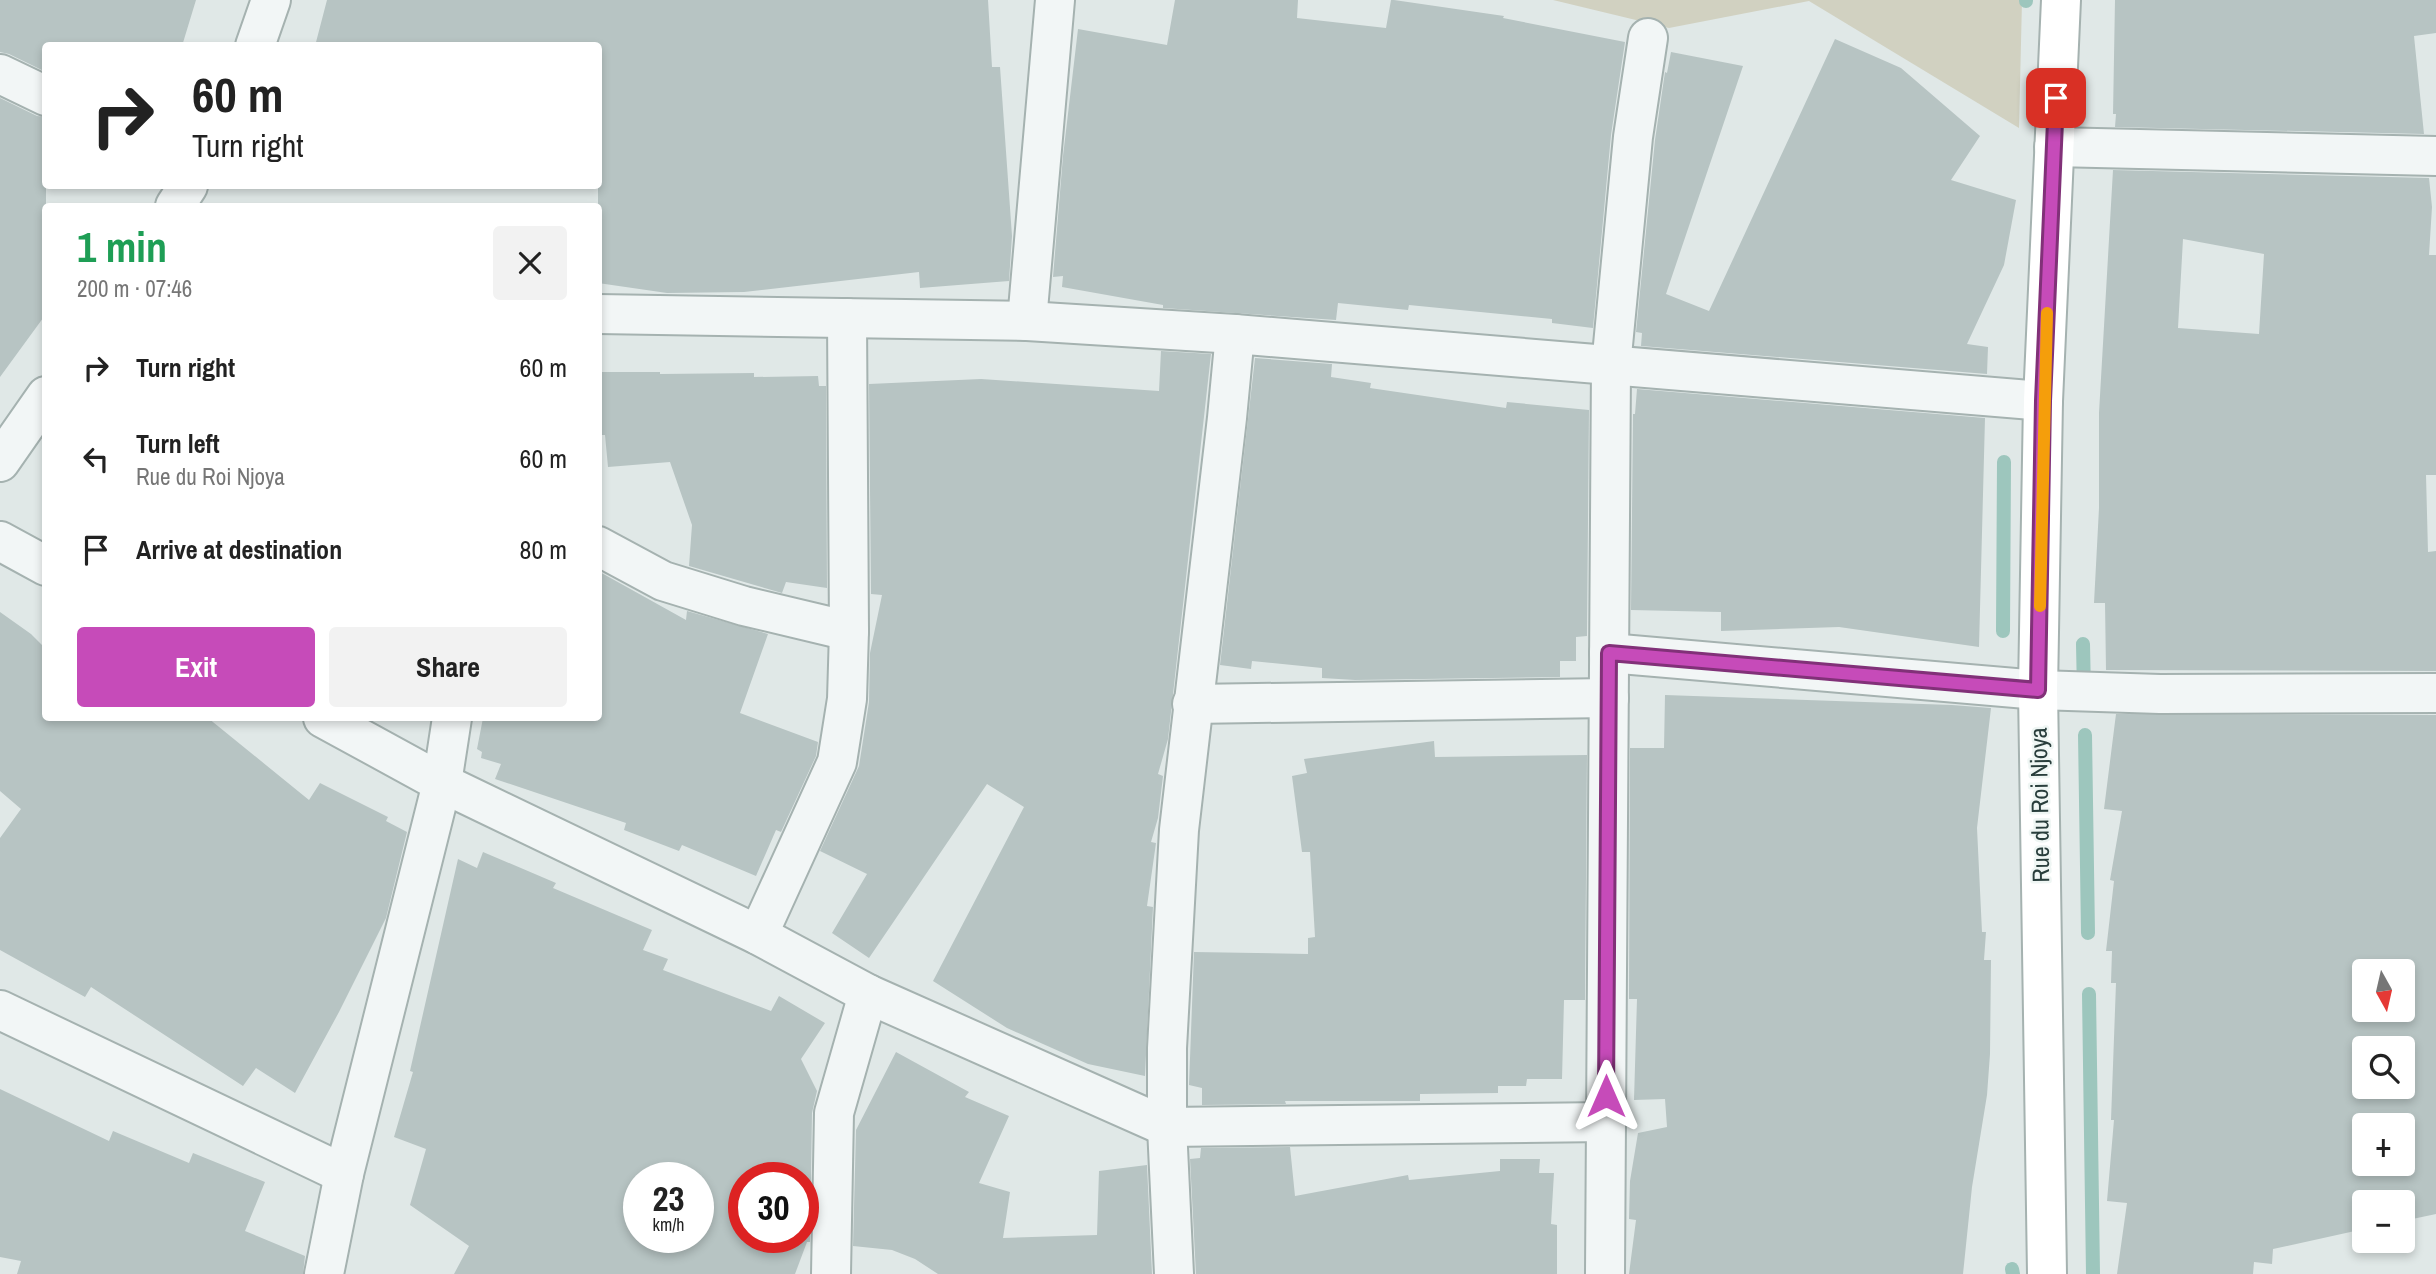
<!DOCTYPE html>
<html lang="en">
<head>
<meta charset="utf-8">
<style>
  :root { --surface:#fff; --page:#f2f2f2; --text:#222; --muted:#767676; --accent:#c64bb9 }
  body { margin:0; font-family:"Archivo Narrow",sans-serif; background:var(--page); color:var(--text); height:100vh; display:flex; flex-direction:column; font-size:26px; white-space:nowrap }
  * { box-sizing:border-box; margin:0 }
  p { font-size:23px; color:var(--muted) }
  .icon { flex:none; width:38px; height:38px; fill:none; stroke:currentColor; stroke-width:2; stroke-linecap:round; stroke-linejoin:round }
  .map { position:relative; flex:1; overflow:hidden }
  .details { position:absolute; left:42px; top:203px; width:560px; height:518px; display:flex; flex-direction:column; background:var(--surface); border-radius:7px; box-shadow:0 4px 10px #0003 }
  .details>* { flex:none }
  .banner { position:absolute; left:42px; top:42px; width:560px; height:147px; border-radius:7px; box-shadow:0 4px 10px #0003; background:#fff; color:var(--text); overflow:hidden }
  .needle { width:46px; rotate:172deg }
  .controls { position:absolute; left:2352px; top:959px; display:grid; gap:14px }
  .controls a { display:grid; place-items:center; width:63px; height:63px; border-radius:7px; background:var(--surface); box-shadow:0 4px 10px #0003; font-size:35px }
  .speed { position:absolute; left:623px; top:1162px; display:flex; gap:14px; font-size:35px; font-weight:700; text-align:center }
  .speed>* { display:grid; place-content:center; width:91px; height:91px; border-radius:50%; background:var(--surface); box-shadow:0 4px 10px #0003; line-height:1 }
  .speed small { font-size:18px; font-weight:400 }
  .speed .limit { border:10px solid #d22; background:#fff; color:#111 }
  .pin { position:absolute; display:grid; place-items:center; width:60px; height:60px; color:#fff; margin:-30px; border-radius:14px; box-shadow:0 4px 10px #0006 }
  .me { position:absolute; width:77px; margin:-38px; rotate:0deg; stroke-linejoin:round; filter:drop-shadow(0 0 5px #0008) }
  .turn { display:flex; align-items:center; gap:24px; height:147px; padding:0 35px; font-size:32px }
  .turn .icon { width:91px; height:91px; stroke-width:2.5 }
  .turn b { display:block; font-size:49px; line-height:60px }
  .round { display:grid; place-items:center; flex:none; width:74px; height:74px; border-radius:7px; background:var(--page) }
  .overview { display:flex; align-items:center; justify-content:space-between; height:119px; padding:0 35px }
  h1 { font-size:42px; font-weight:700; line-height:52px; color:#1e9e55 }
  .button { display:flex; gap:14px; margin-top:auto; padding:14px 35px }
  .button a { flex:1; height:80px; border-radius:7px; background:var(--accent); color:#fff; font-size:28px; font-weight:700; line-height:80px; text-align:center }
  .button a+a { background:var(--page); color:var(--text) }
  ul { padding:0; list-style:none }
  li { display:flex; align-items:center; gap:21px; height:91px; padding:0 35px }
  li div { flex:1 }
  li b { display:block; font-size:26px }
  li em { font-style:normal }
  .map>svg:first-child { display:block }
  .green { fill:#d1d1c1 }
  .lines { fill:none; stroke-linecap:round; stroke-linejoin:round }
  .stream { stroke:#9dc6bd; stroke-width:14 }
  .building { fill:#b7c4c3; fill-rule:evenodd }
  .street-casing { stroke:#a5b2b0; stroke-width:42 }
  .secondary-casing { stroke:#a5b2b0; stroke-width:42 }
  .street { stroke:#f2f6f6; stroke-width:38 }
  .secondary { stroke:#fff; stroke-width:38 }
  .route-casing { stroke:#813178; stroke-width:18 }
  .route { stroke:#c64bb9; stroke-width:12 }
  .slow { stroke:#f59e0b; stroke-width:12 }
  .labels { text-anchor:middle; stroke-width:5; stroke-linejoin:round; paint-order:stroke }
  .street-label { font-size:24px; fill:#293e3c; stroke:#eff6f4 }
</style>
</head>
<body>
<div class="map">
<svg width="2436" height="1274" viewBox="0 0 2436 1274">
  <rect width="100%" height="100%" fill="#e0e8e7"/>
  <!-- green -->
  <polygon class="green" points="1553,0 2022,0 2019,128 1809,1 1669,28"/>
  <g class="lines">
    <!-- stream -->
    <g class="stream">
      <polyline points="2026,1 2026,0"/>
      <polyline points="2003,631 2004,462"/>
      <polyline points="2083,644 2084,692"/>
      <polyline points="2085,735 2088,933"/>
      <polyline points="2089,994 2093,1274"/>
      <polyline points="2012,1269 2013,1274"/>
    </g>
  </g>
  <!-- building -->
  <g class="building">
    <polygon points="0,0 196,0 182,46 46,46 46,72 9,54 0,52"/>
    <polygon points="327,0 988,0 992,67 1000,67 1012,236 1009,281 920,288 919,272 744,292 667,293 598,283 598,46 315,46"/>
    <polygon points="1175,0 1298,0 1297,18 1386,28 1391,0 1394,0 1504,16 1503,18 1625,42 1611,135 1593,328 1552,323 1552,319 1409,305 1408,310 1338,303 1336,320 1163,308 1163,305 1062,287 1063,276 1053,277 1063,156 1078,29 1167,45"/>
    <polygon points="2115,0 2436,0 2436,33 2414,36 2424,134 2115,127 2116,114 2113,114"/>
    <polygon points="1835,39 1901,68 1980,136 1951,180 2016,200 2004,265 1967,344 1988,347 1987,374 1641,346 1642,333 1636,332 1655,140 1665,72 1667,73 1671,52 1743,66 1666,294 1709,311"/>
    <polygon points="0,98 37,116 46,117 46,314 0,377"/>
    <path d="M2113,170L2429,178L2432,207L2429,255H2436V475H2426L2428,552L2436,551V671L2106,670L2105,603H2094L2099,508V413ZM2183,239L2264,254L2259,334L2178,328Z"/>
    <polygon points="1161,351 1211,354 1168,739 1158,774 1163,776 1158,818 1151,842 1156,843 1147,906 1153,907 1145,1076 1088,1064 1007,1028 933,981 1024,807 987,784 869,958 832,933 867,874 820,851 859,766 869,702 870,653 882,595 871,594 869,384 981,379 1159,391"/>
    <polygon points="1255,358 1332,364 1331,377 1371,383 1370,388 1506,408 1507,402 1589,410 1587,636 1576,637 1576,661 1560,661 1560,677 1355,680 1322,678 1322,668 1252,661 1251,669 1220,665"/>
    <polygon points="598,372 660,372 660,374 754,373 754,377 818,376 819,386 826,386 827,588 786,582 782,593 689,566 692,525 670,462 608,467 605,435 598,435"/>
    <polygon points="1637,389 1985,418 1979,647 1839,627 1721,631 1721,612 1631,610 1633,414 1635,414"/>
    <polygon points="598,571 686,620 687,611 768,634 740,713 818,742 816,756 781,832 776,830 756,876 682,845 679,851 624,830 626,823 495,779 501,764 481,758 482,752 477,749 483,718 598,718"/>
    <polygon points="0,612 31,634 46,649 46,718 208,718 309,800 320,783 388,817 386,821 407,832 386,918 339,1012 295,1093 256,1068 243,1086 91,987 85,997 0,950 0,838 21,809 0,791"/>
    <polygon points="1665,695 1952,705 1991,708 1977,828 1982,932 1986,932 1984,960 1991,960 1990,1054 1987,1095 1972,1187 1963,1274 1629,1274 1636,1220 1629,1219 1630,1181 1638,1133 1667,1127 1665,1099 1634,1100 1637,999 1629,999 1630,748 1664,748"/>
    <path d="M2116,714L2436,715V1214L2403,1221V1202H2364V1229L2273,1249L2272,1264L2254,1262L2253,1274H2117L2127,1203L2107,1201L2114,1120H2111L2116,983H2111L2112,951H2106L2114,881L2110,880L2122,811L2104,809ZM2364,971H2403V1010H2364ZM2364,1048H2403V1087H2364ZM2364,1125H2403V1164H2364Z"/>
    <polygon points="1434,741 1435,757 1587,755 1585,1000 1564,1000 1562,1079 1527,1079 1526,1086 1498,1086 1498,1093 1420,1094 1420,1101 1285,1101 1286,1104 1202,1105 1202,1088 1189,1085 1194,952 1308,954 1308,938 1315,937 1310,852 1302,852 1292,776 1307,773 1304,759"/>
    <path d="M483,852L556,883L553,888L652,930L643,950L668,959L663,970L771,1011L779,996L825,1023L801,1059L817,1091L812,1113L810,1242H807L795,1274H454L469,1246L410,1205L426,1149L394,1137L413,1072L410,1071L458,859L477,868ZM639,1178H698V1237H639ZM744,1178H803V1237H744Z"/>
    <polygon points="896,1052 969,1092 965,1097 1009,1116 979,1183 1010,1192 1003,1238 1097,1235 1099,1171 1147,1165 1152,1274 938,1274 915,1259 892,1250 853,1246 856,1130"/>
    <polygon points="0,1089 109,1141 113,1131 189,1163 193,1153 265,1182 245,1231 305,1256 303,1274 17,1274 21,1261 0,1257"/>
    <polygon points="1290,1147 1295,1196 1408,1175 1409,1180 1500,1171 1500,1159 1540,1159 1539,1173 1554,1173 1551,1224 1557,1225 1557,1274 1196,1274 1190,1159 1200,1158 1201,1148"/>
  </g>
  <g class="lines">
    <defs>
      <g id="street">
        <polyline points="255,46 271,0"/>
        <polyline points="0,74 46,96"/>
        <polyline points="2054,147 2436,156"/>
        <polyline points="175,206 188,186"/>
        <polyline points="598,314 1027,321 1235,334 2043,401"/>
        <polyline points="1027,321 1055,0"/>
        <polyline points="0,462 46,396"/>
        <polyline points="0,541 46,566"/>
        <polyline points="598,546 663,581 744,606 849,631"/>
        <polyline points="1609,653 2038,690 2160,694 2436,693"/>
        <polyline points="1192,704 1609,698"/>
        <polyline points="323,718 442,783 758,935 868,994 1167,1127 1606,1122"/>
        <polyline points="758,935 837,762 847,699 849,631 847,318"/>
        <polyline points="0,1010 344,1174"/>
        <polyline points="324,1274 344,1174 442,783 452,718"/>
        <polyline points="831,1274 834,1113 868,994"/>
        <polyline points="1174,1274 1167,1127 1167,1048 1179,830 1227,418 1235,334"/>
        <polyline points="1605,1274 1611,366 1633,137 1648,38"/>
      </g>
      <polyline id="secondary" points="2047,1274 2038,690 2043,401 2061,0"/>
    </defs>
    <!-- street casing -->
    <use href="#street" class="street-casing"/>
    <!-- secondary casing -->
    <use href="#secondary" class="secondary-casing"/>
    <!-- street -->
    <use href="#street" class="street"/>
    <!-- secondary -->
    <use href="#secondary" class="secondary"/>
  </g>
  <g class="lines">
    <defs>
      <polyline id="route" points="1606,1096 1609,653 2038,690 2043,401 2056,98"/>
    </defs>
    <!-- route casing -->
    <use href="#route" class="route-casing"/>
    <!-- route -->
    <use href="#route" class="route"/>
    <!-- slow -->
    <polyline class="slow" points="2040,606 2047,313"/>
  </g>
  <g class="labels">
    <!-- street labels -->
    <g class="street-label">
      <text transform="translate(2040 805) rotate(-91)" y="8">Rue du Roi Njoya</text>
    </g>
  </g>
</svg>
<div class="controls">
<a><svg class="needle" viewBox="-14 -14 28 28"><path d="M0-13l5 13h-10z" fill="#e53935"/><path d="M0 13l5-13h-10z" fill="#767676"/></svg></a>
<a><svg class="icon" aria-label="search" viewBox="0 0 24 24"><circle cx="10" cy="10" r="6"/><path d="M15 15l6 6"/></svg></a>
<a>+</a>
<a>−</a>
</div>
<div class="speed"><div>23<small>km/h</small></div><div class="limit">30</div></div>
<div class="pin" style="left:2056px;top:98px;background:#d93025"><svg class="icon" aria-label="arrive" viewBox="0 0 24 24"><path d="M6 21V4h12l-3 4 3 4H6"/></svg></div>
<svg class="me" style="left:1606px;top:1096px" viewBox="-20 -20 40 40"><path d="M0-17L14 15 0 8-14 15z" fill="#c64bb9" stroke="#fff" stroke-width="4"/></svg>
<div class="banner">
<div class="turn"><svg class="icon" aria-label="right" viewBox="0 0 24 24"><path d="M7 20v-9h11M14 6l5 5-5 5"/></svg><div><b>60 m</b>Turn right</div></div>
</div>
<section class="details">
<div class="overview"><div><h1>1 min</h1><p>200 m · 07:46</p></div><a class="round"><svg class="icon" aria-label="close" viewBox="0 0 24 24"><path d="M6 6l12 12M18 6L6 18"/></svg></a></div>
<ul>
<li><svg class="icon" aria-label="right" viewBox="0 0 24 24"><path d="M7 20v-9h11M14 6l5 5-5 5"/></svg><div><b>Turn right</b></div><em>60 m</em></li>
<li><svg class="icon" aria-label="left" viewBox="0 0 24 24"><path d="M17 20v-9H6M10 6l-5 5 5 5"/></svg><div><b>Turn left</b><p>Rue du Roi Njoya</p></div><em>60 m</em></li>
<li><svg class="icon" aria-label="arrive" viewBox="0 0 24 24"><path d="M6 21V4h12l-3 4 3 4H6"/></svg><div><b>Arrive at destination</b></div><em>80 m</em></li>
</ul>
<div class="button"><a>Exit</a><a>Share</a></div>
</section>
</div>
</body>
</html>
